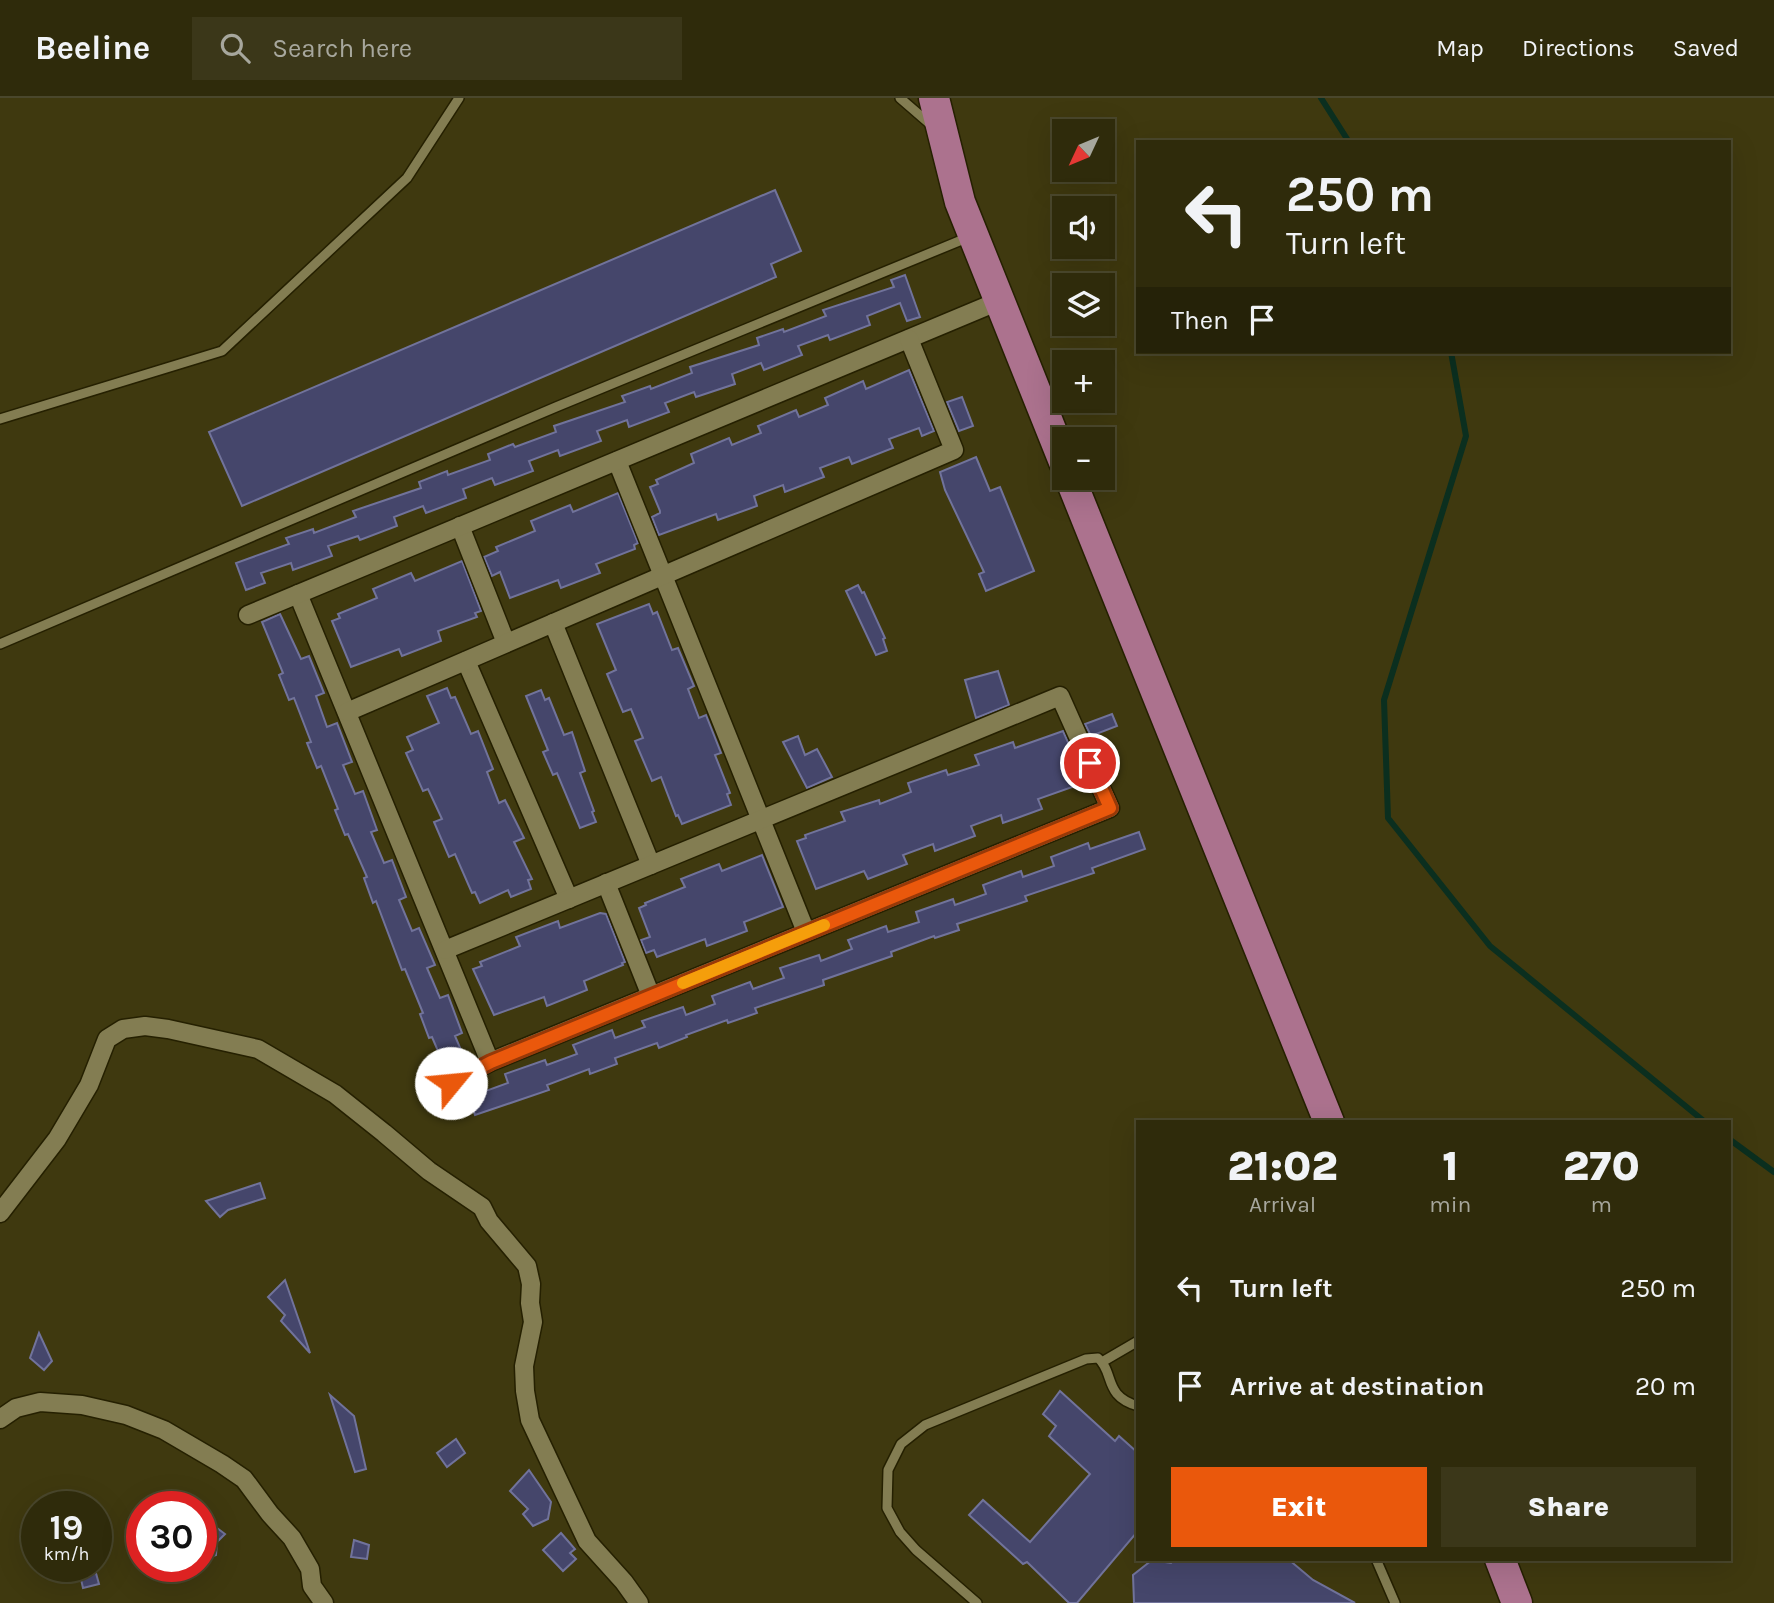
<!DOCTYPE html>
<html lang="en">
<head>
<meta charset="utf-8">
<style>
  :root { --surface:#2f2b0b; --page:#3b3719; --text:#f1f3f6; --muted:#a7a79d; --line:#4a472c; --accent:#ea580c }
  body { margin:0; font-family:Karla,sans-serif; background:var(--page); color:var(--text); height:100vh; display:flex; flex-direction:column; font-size:26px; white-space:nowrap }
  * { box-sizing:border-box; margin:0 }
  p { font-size:23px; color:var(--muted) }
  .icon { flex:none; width:38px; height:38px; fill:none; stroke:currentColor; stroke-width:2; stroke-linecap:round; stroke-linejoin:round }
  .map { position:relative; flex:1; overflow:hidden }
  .details { position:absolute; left:1136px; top:1022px; width:595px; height:441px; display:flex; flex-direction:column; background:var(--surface); border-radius:0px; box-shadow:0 7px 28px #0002,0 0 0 2px var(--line) }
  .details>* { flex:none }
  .guide { position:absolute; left:1136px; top:42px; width:595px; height:214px; border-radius:0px; box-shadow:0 7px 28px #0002,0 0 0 2px var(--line); background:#2f2b0b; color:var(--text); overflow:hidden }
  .needle { width:46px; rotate:226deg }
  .tools { position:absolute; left:1052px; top:21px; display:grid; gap:14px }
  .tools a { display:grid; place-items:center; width:63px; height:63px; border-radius:0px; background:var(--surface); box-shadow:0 7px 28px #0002,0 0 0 2px var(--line); font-size:35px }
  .speed { position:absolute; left:21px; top:1393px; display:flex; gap:14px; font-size:35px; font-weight:700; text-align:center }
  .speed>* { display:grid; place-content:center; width:91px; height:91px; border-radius:50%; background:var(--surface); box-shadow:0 7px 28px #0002,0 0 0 2px var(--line); line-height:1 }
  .speed small { font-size:18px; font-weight:400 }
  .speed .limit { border:10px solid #d22; background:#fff; color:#111 }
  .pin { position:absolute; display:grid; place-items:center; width:60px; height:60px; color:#fff; margin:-30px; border:4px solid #fff; border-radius:50%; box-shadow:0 2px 7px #0007 }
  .me { position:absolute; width:77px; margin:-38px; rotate:62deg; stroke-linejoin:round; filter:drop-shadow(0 0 5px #0008) }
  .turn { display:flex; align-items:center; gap:24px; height:147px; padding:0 35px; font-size:32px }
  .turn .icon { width:91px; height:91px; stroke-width:2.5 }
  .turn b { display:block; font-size:49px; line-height:60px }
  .then { display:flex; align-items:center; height:66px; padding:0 35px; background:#0003; gap:14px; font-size:26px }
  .eta { display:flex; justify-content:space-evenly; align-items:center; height:119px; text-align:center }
  .eta b { font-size:42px; font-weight:800; line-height:49px }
  .action { display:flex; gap:14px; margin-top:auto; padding:14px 35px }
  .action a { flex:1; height:80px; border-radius:0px; background:var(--accent); color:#fff; font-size:28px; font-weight:800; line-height:80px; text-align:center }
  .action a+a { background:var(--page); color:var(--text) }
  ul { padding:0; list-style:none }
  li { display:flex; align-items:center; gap:21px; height:98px; padding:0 35px }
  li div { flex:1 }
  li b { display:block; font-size:26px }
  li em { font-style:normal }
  header { display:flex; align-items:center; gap:42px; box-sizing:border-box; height:98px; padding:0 35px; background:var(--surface); border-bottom:2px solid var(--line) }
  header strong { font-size:33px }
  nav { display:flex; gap:38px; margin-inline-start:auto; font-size:24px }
  .search { width:490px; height:63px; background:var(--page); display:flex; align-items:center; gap:18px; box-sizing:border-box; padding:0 24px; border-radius:0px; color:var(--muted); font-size:26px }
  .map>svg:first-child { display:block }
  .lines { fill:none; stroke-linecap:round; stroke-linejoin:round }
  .stream { stroke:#0b2f1f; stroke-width:6 }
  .building { fill:#45466b; stroke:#71739b; stroke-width:2 }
  .service-casing { stroke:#252001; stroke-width:12 }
  .minor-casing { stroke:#252001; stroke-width:21 }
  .trunk-casing { stroke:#252001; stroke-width:33 }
  .service { stroke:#837d52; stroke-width:9 }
  .minor { stroke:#837d52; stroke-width:18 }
  .trunk { stroke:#ac728e; stroke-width:30 }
  .route-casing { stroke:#983908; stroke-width:18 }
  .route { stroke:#ea580c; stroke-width:12 }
  .slow { stroke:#f59e0b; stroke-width:12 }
</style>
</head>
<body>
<header>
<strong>Beeline</strong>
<div class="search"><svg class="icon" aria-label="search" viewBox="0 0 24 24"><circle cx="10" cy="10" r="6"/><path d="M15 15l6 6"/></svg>Search here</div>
<nav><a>Map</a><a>Directions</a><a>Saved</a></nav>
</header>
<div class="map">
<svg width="1774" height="1505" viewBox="0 0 1774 1505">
  <rect width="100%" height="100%" fill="#3f390f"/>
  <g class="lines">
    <!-- stream -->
    <g class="stream">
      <polyline points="1321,0 1349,44"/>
      <polyline points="1451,254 1466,338 1384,602 1388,720 1490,848 1705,1024"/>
      <polyline points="1729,1041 1774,1074"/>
    </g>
  </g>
  <!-- building -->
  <g class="building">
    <polygon points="775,92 801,153 771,166 776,179 242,408 209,334"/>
    <polygon points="905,177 920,219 907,223 900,205 867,218 870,227 830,242 828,237 798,248 802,257 764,272 761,265 732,276 735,286 696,299 694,294 665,305 669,314 629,329 627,322 597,333 601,343 560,358 558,352 529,363 533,373 495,387 492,380 463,391 466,400 426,415 423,408 394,419 397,428 360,442 358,438 328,448 332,458 293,472 291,465 261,475 265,485 246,492 236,465 289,446 286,440 313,431 314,435 356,419 353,413 421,390 419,384 447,373 448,377 490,362 488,356 513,346 515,349 556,334 554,328 625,304 622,298 650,288 651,291 692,275 690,269 759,247 757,240 783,231 784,234 826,218 823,212 894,189 891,182"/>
    <polygon points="909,272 934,333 922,338 919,330 889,341 893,350 852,366 849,359 820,370 824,379 785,394 783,387 754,398 757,408 718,422 716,416 659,437 652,419 660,415 660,413 650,389 658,386 656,382 694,365 691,356 729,340 732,347 761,335 758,328 796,312 799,319 828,307 825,300 863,283 866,291"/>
    <polygon points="962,299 973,328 959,333 947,304"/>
    <polygon points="976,359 990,393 1000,389 1034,473 986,493 979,476 984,474 945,392 940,374"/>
    <polygon points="618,395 638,445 634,447 635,451 596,466 600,475 561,490 558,482 510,500 500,474 492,478 484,459 498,453 496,449 535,433 531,423 570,407 573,414"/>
    <polygon points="462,463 481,513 475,515 477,519 438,533 441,543 402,558 399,551 351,569 332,523 340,520 338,516 377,500 373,491 411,475 415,483"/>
    <polygon points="858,487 862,495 864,494 885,540 883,541 887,553 876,557 846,493"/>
    <polygon points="649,506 653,516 657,514 672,552 678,550 694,588 688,591 699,620 706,617 721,655 715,657 730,695 727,696 731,707 682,726 678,717 676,718 661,679 652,683 635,643 643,640 631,611 623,614 607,576 616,572 597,526"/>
    <polygon points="280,516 301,561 309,558 324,595 316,598 327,629 337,625 352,664 343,667 355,696 363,693 377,732 371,734 384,765 392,762 406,799 399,802 412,833 419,830 435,867 427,870 440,900 448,897 462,935 455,938 461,952 441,960 432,939 429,940 420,916 423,915 405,871 402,872 376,803 373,805 364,780 367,779 348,736 345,737 335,712 338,711 321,668 317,670 307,645 311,644 294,600 289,602 279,577 283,575 262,524"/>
    <polygon points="998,573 1009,607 976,620 965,582"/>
    <polygon points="447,590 451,600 455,599 471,636 478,633 493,671 487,674 499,705 505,702 524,740 514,744 532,781 528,782 531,791 511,799 508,792 480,805 475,794 472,795 455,756 449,759 434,724 442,721 428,691 423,693 406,655 413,652 407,639 439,625 427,598"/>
    <polygon points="541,592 545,602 549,600 564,637 572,634 585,673 580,675 594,713 592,714 596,724 580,730 557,675 553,677 543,654 548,652 526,598"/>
    <polygon points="1112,616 1117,628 1091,638 1085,626"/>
    <polygon points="1063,633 1084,680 1076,683 1078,687 1038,701 1042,711 1003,725 1001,717 971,728 975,738 935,753 933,746 903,757 907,766 868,781 864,773 816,791 797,743 806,740 805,737 845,723 841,714 879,702 880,706 911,694 908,685 946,672 948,677 979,667 975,657 1013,644 1015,650"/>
    <polygon points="798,638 805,657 817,651 832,679 807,690 783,644"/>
    <polygon points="1139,734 1145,751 1092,770 1094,775 1025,798 1027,803 957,826 959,832 935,840 934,838 891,854 892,858 823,882 824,887 755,910 757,915 728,925 727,922 686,937 687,939 659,950 657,945 615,960 617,966 590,976 589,971 547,987 549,992 475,1017 469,999 508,985 505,976 545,962 547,967 577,956 573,947 612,932 615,940 645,929 642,923 683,909 686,917 715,906 712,898 750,884 753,891 784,880 780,870 819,857 821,863 852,851 848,842 886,828 888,834 919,824 916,814 953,801 955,807 986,796 983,787 1021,773 1023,779 1054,768 1051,759 1088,745 1090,751"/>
    <polygon points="762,757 783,809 744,824 747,833 707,848 705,841 657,859 654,852 646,855 641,842 650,839 639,810 646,807 645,805 685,789 681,781 719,766 722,773"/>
    <polygon points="600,815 606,816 625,864 622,865 623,867 584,883 587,892 547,908 544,899 494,917 473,871 482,868 480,864 520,848 516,839 558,823 560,830"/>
    <polygon points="260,1085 265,1100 228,1112 220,1119 206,1103"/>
    <polygon points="285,1182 304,1237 310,1255 281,1223 285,1217 268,1199"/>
    <polygon points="39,1235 52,1263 44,1272 30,1260"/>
    <polygon points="1060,1293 1115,1343 1119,1338 1138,1355 1138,1433 1077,1505 1069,1505 1027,1464 1023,1466 969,1417 983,1402 1030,1444 1090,1376 1049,1338 1056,1328 1043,1316"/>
    <polygon points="330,1297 354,1318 366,1371 355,1374"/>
    <polygon points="456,1341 465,1355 447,1369 437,1355"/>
    <polygon points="529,1372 551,1404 548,1421 533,1428 523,1416 528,1411 510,1393"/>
    <polygon points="201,1418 225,1436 217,1444 216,1457 205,1461 201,1453"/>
    <polygon points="561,1435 575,1451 570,1455 576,1461 563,1473 543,1452"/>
    <polygon points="354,1442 369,1447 367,1461 351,1459"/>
    <polygon points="1175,1461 1288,1461 1313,1482 1355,1505 1134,1505 1133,1477 1152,1462 1171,1465"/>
    <polygon points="78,1468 94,1468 99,1486 83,1490"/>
  </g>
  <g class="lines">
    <defs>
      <g id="service">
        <polyline points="900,0 930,26"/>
        <polyline points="0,321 222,253 407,80 459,0"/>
        <polyline points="0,546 556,309 969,139"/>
        <polyline points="1102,1264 1138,1243"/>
        <polyline points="1376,1461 1395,1505"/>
        <path d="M977,1505L916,1452L900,1434L887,1410L888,1372L901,1346L925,1327L1086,1261L1098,1260C1115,1275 1103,1298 1138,1308"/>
      </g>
      <g id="minor">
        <polyline points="617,363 806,834"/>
        <polyline points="460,428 506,545"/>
        <polyline points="298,496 490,964"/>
        <polyline points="248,517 999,203"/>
        <polyline points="553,525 651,767"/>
        <polyline points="466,563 569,801"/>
        <polyline points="347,614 954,352 909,241"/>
        <polyline points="606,785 651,898"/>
        <polyline points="445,852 1060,598 1110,710 490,964 451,985"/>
        <polyline points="0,1115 57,1041 89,987 107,941 123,931 145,928 168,931 258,951 335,996 384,1035 429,1073 482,1109 489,1123 527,1168 531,1186 530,1205 533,1224 524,1268 525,1293 530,1322 587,1443 624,1484 639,1505"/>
        <polyline points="0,1321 16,1310 40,1304 82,1307 126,1317 164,1332 222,1366 244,1381 270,1416 292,1440 310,1471 312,1488 324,1505"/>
      </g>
      <g id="trunk">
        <polyline points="934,0 960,104 1064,364"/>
        <polyline points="1070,380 1329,1024"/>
        <polyline points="1500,1461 1517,1505"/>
      </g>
    </defs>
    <!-- service casing -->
    <use href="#service" class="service-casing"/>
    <!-- minor casing -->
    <use href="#minor" class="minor-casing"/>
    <!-- trunk casing -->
    <use href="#trunk" class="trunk-casing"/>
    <!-- service -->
    <use href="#service" class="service"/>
    <!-- minor -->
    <use href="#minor" class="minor"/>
    <!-- trunk -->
    <use href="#trunk" class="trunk"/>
  </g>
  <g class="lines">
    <defs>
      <polyline id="route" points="451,985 491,964 1110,710 1090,665"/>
    </defs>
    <!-- route casing -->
    <use href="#route" class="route-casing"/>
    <!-- route -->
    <use href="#route" class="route"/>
    <!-- slow -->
    <polyline class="slow" points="683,885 824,827"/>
  </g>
</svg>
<div class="tools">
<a><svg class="needle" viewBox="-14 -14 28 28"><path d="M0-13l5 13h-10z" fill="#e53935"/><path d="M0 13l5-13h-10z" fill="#a7a79d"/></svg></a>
<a><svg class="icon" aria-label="sound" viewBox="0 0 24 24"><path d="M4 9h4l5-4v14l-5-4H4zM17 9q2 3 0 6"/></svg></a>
<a><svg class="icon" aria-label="layers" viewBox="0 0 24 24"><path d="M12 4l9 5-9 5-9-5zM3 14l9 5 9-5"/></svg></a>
<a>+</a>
<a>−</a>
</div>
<div class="speed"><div>19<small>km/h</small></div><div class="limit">30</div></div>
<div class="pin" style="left:1090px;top:665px;background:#d93025"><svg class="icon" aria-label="arrive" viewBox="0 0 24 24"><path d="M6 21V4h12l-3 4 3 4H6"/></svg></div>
<svg class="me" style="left:451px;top:985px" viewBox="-20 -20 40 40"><circle r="19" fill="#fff"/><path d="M0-13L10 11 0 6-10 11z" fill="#ea580c"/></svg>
<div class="guide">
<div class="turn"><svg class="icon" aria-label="left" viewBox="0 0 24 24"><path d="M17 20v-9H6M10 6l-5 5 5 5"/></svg><div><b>250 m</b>Turn left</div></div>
<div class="then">Then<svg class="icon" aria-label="arrive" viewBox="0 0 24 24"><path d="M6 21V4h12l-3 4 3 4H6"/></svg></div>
</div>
<section class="details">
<div class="eta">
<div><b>21:02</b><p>Arrival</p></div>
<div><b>1</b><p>min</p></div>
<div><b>270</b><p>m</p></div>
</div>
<ul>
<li><svg class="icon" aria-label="left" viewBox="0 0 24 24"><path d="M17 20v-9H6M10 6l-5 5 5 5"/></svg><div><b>Turn left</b></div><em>250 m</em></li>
<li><svg class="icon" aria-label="arrive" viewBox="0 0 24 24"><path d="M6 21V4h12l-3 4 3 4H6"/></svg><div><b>Arrive at destination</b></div><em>20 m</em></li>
</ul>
<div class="action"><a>Exit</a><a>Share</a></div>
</section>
</div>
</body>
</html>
